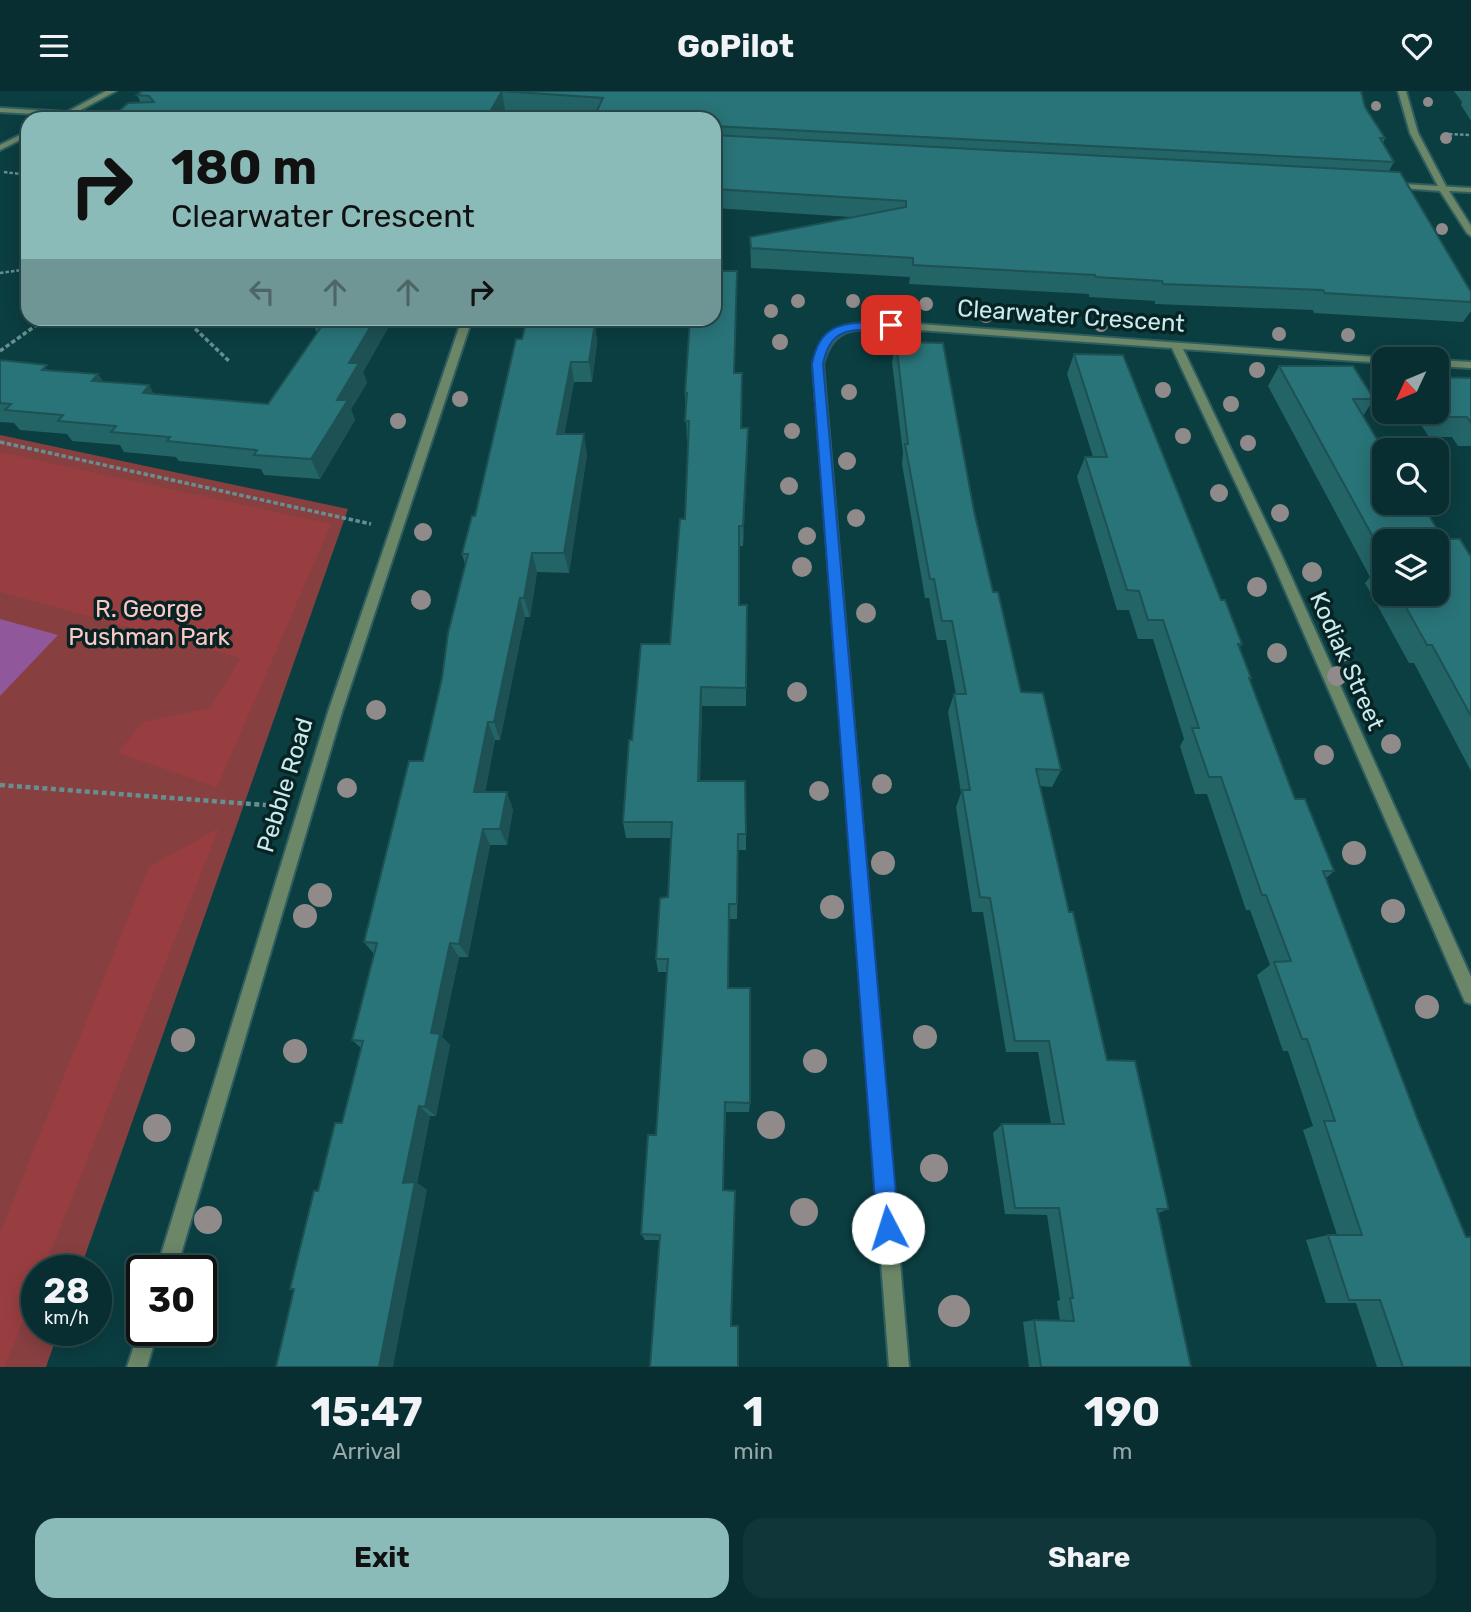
<!DOCTYPE html>
<html lang="en">
<head>
<meta charset="utf-8">
<style>
  :root { --surface:#082e31; --page:#113639; --text:#f1f3f6; --muted:#98a8ab; --line:#294a4d; --accent:#8bbbb9 }
  body { margin:0; font-family:Rubik,sans-serif; background:var(--page); color:var(--text); height:100vh; display:flex; flex-direction:column; font-size:26px; white-space:nowrap }
  * { box-sizing:border-box; margin:0 }
  p { font-size:23px; color:var(--muted) }
  .icon { flex:none; width:38px; height:38px; fill:none; stroke:currentColor; stroke-width:2; stroke-linecap:round; stroke-linejoin:round }
  .map { position:relative; height:1276px; overflow:hidden }
  .side { display:flex; flex-direction:column; background:var(--surface); flex:1 }
  .side>* { flex:none }
  .top-card { position:absolute; left:21px; top:21px; width:700px; height:214px; border-radius:21px; box-shadow:0 4px 18px #0003,0 0 0 2px var(--line); background:#8bbbb9; color:#111; overflow:hidden }
  .needle { width:46px; rotate:226deg }
  .buttons { position:absolute; left:1372px; top:256px; display:grid; gap:14px }
  .buttons a { display:grid; place-items:center; width:77px; height:77px; border-radius:14px; background:var(--surface); box-shadow:0 4px 18px #0003,0 0 0 2px var(--line); font-size:35px }
  .speed { position:absolute; left:21px; top:1164px; display:flex; gap:14px; font-size:35px; font-weight:700; text-align:center }
  .speed>* { display:grid; place-content:center; width:91px; height:91px; border-radius:50%; background:var(--surface); box-shadow:0 4px 18px #0003,0 0 0 2px var(--line); line-height:1 }
  .speed small { font-size:18px; font-weight:400 }
  .speed .limit { border:4px solid #111; border-radius:10px; background:#fff; color:#111 }
  .pin { position:absolute; display:grid; place-items:center; width:60px; height:60px; color:#fff; margin:-30px; border-radius:14px; box-shadow:0 4px 10px #0006 }
  .me { position:absolute; width:77px; margin:-38px; rotate:355deg; stroke-linejoin:round; filter:drop-shadow(0 0 5px #0008) }
  .turn { display:flex; align-items:center; gap:24px; height:147px; padding:0 35px; font-size:32px }
  .turn .icon { width:91px; height:91px; stroke-width:2.5 }
  .turn b { display:block; font-size:49px; line-height:60px }
  .lanes { display:flex; align-items:center; height:66px; padding:0 35px; background:#0003; justify-content:center; gap:35px; direction:ltr }
  .lanes .off { opacity:.35 }
  .eta { display:flex; justify-content:space-evenly; align-items:center; height:119px; text-align:center }
  .eta b { font-size:42px; font-weight:700; line-height:49px }
  .primary-button { display:flex; gap:14px; margin-top:auto; padding:14px 35px }
  .primary-button a { flex:1; height:80px; border-radius:21px; background:var(--accent); color:#111; font-size:28px; font-weight:700; line-height:80px; text-align:center }
  .primary-button a+a { background:var(--page); color:var(--text) }
  header { display:flex; justify-content:space-between; align-items:center; height:91px; padding:0 35px; background:var(--surface); font-size:32px; font-weight:700 }
  .map>svg:first-child { display:block }
  .green { fill:#883f40 }
  .forest { fill:#983e41 }
  .water { fill:#90579b }
  .lines { fill:none; stroke-linecap:round; stroke-linejoin:round }
  .minor-casing { stroke:#2e5d60; stroke-width:4 }
  .tertiary-casing { stroke:#2e5d60; stroke-width:4 }
  .path-far2 { stroke:#668f92; stroke-width:2.5; stroke-dasharray:3.5 2; stroke-linecap:butt }
  .path-far1 { stroke:#668f92; stroke-width:3.5; stroke-dasharray:4.5 2.5; stroke-linecap:butt }
  .path { stroke:#668f92; stroke-width:4.5; stroke-dasharray:5 3.5; stroke-linecap:butt }
  .minor { fill:#6c8668; fill-rule:evenodd }
  .tertiary { fill:#6c8668; fill-rule:evenodd }
  .tree { fill:#908a8a }
  .wall { fill:#236467; fill-rule:evenodd }
  .shaded-wall { fill:#1d5154 }
  .building { fill:#297478; stroke:#1d5154; stroke-width:2 }
  .route { fill:#1a73e8; stroke:#114b97; stroke-width:2 }
  .labels { text-anchor:middle; stroke-width:7; stroke-linejoin:round; paint-order:stroke }
  .street-label { font-size:24px; fill:#cbeaec; stroke:#082324 }
  .park-label { font-size:24px; fill:#fcc8c6; stroke:#082324 }
</style>
</head>
<body>
<header><svg class="icon" aria-label="menu" viewBox="0 0 24 24"><path d="M4 6h16M4 12h16M4 18h16"/></svg>GoPilot<svg class="icon" aria-label="heart" viewBox="0 0 24 24"><path d="M12 20l-8-8c-3-5 5-10 8-4 3-6 11-1 8 4z"/></svg></header>
<div class="map">
<svg width="1471" height="1276" viewBox="0 0 1471 1276">
  <rect width="100%" height="100%" fill="#0b3e41"/>
  <!-- green -->
  <polygon class="green" points="0,344 348,418 80,1179 37,1180 37,1239 59,1239 46,1276 0,1276"/>
  <!-- forest -->
  <g class="forest">
    <polygon points="0,361 331,433 217,696 118,662 143,631 210,617 241,567 0,501"/>
    <polygon points="219,737 43,1179 37,1180 37,1195 4,1276 0,1276 0,1142 149,776"/>
  </g>
  <!-- water -->
  <polygon class="water" points="0,528 58,544 0,605"/>
  <g class="lines">
    <defs>
      <g id="minor">
        <polygon points="1398,0 1406,0 1418,42 1447,97 1446,99 1439,97 1410,42"/>
        <polygon points="462,228 472,228 342,621 176,1180 156,1180 328,621"/>
        <path d="M891,231L1388,267L1384,268V272L1183,258L1282,465L1471,886V913L1465,911L1270,465L1172,257L891,237C856,239 834,233 823,273L909,1276H889L813,273C825,229 852,233 891,231Z"/>
        <polygon points="1437,269 1471,271 1471,277 1437,275"/>
        <polygon points="142,1231 142,1239 158,1239 147,1276 127,1276"/>
      </g>
      <g id="tertiary">
        <polygon points="106,0 116,0 77,21 156,26 160,28 117,28 0,21 0,17 67,21"/>
        <polygon points="28,40 28,45 0,59 0,54"/>
        <polygon points="1387,92 1471,97 1471,101 1449,100 1471,135 1471,145 1467,142 1440,100 1390,96 1386,94"/>
      </g>
    </defs>
    <!-- minor casing -->
    <use href="#minor" class="minor-casing"/>
    <!-- tertiary casing -->
    <use href="#tertiary" class="tertiary-casing"/>
    <!-- path-far2 -->
    <g class="path-far2">
      <polyline points="1449,43 1471,44"/>
      <polyline points="4,81 28,84"/>
      <polyline points="0,182 28,178"/>
    </g>
    <!-- path-far1 -->
    <g class="path-far1">
      <polyline points="185,228 230,271"/>
      <polyline points="0,260 45,228"/>
      <polyline points="0,351 371,433"/>
    </g>
    <!-- path -->
    <polyline class="path" points="0,694 278,715"/>
    <!-- minor -->
    <use href="#minor" class="minor"/>
    <!-- tertiary -->
    <use href="#tertiary" class="tertiary"/>
  </g>
  <!-- trees -->
  <g class="tree">
    <circle cx="1428" cy="11" r="5"/>
    <circle cx="1376" cy="15" r="5"/>
    <circle cx="1446" cy="47" r="6"/>
    <circle cx="1442" cy="138" r="6"/>
    <circle cx="798" cy="210" r="7"/>
    <circle cx="853" cy="210" r="7"/>
    <circle cx="926" cy="213" r="7"/>
    <circle cx="771" cy="220" r="7"/>
    <circle cx="986" cy="225" r="7"/>
    <circle cx="1101" cy="234" r="7"/>
    <circle cx="1279" cy="243" r="7"/>
    <circle cx="1348" cy="244" r="7"/>
    <circle cx="891" cy="245" r="7"/>
    <circle cx="780" cy="251" r="8"/>
    <circle cx="1257" cy="279" r="8"/>
    <circle cx="1163" cy="299" r="8"/>
    <circle cx="849" cy="301" r="8"/>
    <circle cx="460" cy="308" r="8"/>
    <circle cx="1231" cy="313" r="8"/>
    <circle cx="398" cy="330" r="8"/>
    <circle cx="792" cy="340" r="8"/>
    <circle cx="1183" cy="345" r="8"/>
    <circle cx="1248" cy="352" r="8"/>
    <circle cx="847" cy="370" r="9"/>
    <circle cx="789" cy="395" r="9"/>
    <circle cx="1219" cy="402" r="9"/>
    <circle cx="1280" cy="422" r="9"/>
    <circle cx="856" cy="427" r="9"/>
    <circle cx="423" cy="441" r="9"/>
    <circle cx="807" cy="445" r="9"/>
    <circle cx="802" cy="476" r="10"/>
    <circle cx="1312" cy="481" r="10"/>
    <circle cx="1257" cy="496" r="10"/>
    <circle cx="421" cy="509" r="10"/>
    <circle cx="866" cy="522" r="10"/>
    <circle cx="1342" cy="561" r="10"/>
    <circle cx="1277" cy="562" r="10"/>
    <circle cx="1337" cy="585" r="10"/>
    <circle cx="797" cy="601" r="10"/>
    <circle cx="376" cy="619" r="10"/>
    <circle cx="1391" cy="653" r="10"/>
    <circle cx="1324" cy="664" r="10"/>
    <circle cx="882" cy="693" r="10"/>
    <circle cx="347" cy="697" r="10"/>
    <circle cx="819" cy="700" r="10"/>
    <circle cx="1354" cy="762" r="12"/>
    <circle cx="883" cy="772" r="12"/>
    <circle cx="320" cy="804" r="12"/>
    <circle cx="832" cy="816" r="12"/>
    <circle cx="1393" cy="820" r="12"/>
    <circle cx="305" cy="825" r="12"/>
    <circle cx="1427" cy="916" r="12"/>
    <circle cx="925" cy="946" r="12"/>
    <circle cx="183" cy="949" r="12"/>
    <circle cx="295" cy="960" r="12"/>
    <circle cx="815" cy="970" r="12"/>
    <circle cx="771" cy="1034" r="14"/>
    <circle cx="157" cy="1037" r="14"/>
    <circle cx="934" cy="1077" r="14"/>
    <circle cx="804" cy="1121" r="14"/>
    <circle cx="208" cy="1129" r="14"/>
    <circle cx="954" cy="1220" r="16"/>
  </g>
  <!-- wall -->
  <g class="wall">
    <polygon points="142,0 1361,0 1365,16 1385,47 1383,52 1394,71 1389,80 1471,201 1471,220 1463,231 1314,222 1313,219 1155,213 1155,210 1089,206 1089,203 909,193 910,186 751,177 750,146 851,126 714,117 714,28 594,24 505,19 500,28 110,28 141,12 137,4"/>
    <polygon points="1454,0 1471,0 1471,30 1461,14 1462,11"/>
    <polygon points="737,180 734,282 741,337 748,337 743,455 739,455 739,514 747,514 746,615 702,615 700,690 746,743 746,759 738,759 737,828 729,828 728,897 750,1012 749,1021 726,1021 723,1099 732,1235 738,1276 660,1149 645,1149 641,1143 656,1044 667,881 658,881 656,868 668,806 671,747 626,747 623,731 632,649 670,553 685,428 689,350 687,350 685,302"/>
    <polygon points="393,228 363,281 367,292 351,318 355,329 320,388 264,384 261,378 179,370 176,366 124,361 120,354 72,350 67,343 20,339 14,332 0,331 0,269 50,279 98,283 103,291 149,294 153,303 268,313 317,242 314,235"/>
    <polygon points="527,228 585,228 584,232 595,232 597,252 592,291 574,291 564,343 587,363 569,482 537,481 530,526 525,526 500,649 495,649 485,701 513,718 507,754 490,754 468,866 459,866 442,946 450,954 436,1025 430,1025 417,1092 427,1099 294,1198 290,1198 318,1100 342,1032 361,957 352,949 374,863 364,851 423,670 442,587 465,473 462,463 475,425"/>
    <polygon points="896,251 974,420 993,501 1021,601 1061,679 1052,696 1040,695 1069,821 1107,969 1168,1118 1158,1122 1191,1276 1029,1276 1023,1231 1034,1229 1060,1230 1057,1210 1060,1209 1047,1124 1005,1123 993,1042 1002,1033 1051,1033 1038,961 1006,961 983,821 972,821 956,716 961,702 948,621 954,603 956,603 946,549 937,549 929,507 925,507 902,373 903,362 892,271"/>
    <polygon points="1074,263 1221,509 1242,553 1239,557 1251,587 1249,590 1295,708 1334,780 1325,788 1471,1276 1377,1276 1356,1212 1326,1212 1306,1149 1328,1144 1337,1144 1303,1039 1313,1035 1288,960 1283,960 1257,884 1270,874 1250,819 1246,819 1207,703 1195,703 1180,655 1184,648 1153,548 1138,548 1129,519 1117,519 1077,386 1085,366 1093,366 1067,283"/>
    <path d="M1279,275L1374,308L1363,325L1384,411L1471,466V680L1414,572H1409L1365,492L1370,486L1268,295ZM1384,450L1437,502H1384Z"/>
    <polygon points="1437,286 1471,287 1471,355 1458,355 1452,346 1429,346 1412,320 1437,320"/>
  </g>
  <!-- shaded-wall -->
  <g class="shaded-wall">
    <polygon points="502,0 505,19 500,28 486,28"/>
    <polygon points="375,228 393,228 363,281 367,292 351,318 355,329 320,388 311,368 337,309 349,272"/>
    <polygon points="579,228 585,228 581,252 578,232"/>
    <polygon points="595,232 597,252 592,291 589,271"/>
    <polygon points="571,271 574,291 561,363 557,343"/>
    <polygon points="98,283 111,303 92,290"/>
    <polygon points="149,294 161,315 143,302"/>
    <polygon points="748,337 748,357 743,455 743,435"/>
    <polygon points="584,343 587,363 569,482 564,462"/>
    <polygon points="532,462 537,481 530,526 524,507"/>
    <polygon points="520,507 525,526 500,649 494,631"/>
    <polygon points="701,596 702,615 699,707 698,690"/>
    <polygon points="488,631 495,649 482,718 474,701"/>
    <polygon points="507,701 513,718 507,754 500,738"/>
    <polygon points="483,738 490,754 468,866 459,853"/>
    <polygon points="450,852 459,866 442,946 450,954 436,1025 425,1016 431,942"/>
    <polygon points="419,1015 430,1025 417,1092 427,1099 393,1276 379,1276 403,1092"/>
  </g>
  <!-- building -->
  <g class="building">
    <polygon points="142,0 1361,0 1365,16 1385,47 1380,47 1394,71 714,35 714,28 593,28 603,7 502,0 486,28 110,28 128,12 154,11 149,5 137,4"/>
    <polygon points="714,44 1400,81 1471,201 1471,211 1325,202 1323,199 1163,193 1162,190 1096,186 1095,184 913,174 913,167 751,157 750,146 906,116 906,110 714,98"/>
    <polygon points="714,180 737,180 734,282 742,282 741,337 748,337 743,435 739,435 739,514 747,514 746,597 701,596 698,690 745,690 746,743 738,743 737,813 729,813 728,897 750,897 750,1012 725,1011 723,1099 735,1100 731,1235 738,1235 738,1276 650,1276 660,1144 641,1143 648,1044 656,1044 668,868 656,868 660,807 668,806 672,731 623,731 629,649 632,649 641,553 670,553 680,428 685,428 689,330 685,330 687,302 685,302 690,228 714,228"/>
    <polygon points="319,228 375,228 349,272 359,272 337,309 348,309 311,368 254,364 257,359 167,350 170,346 111,341 116,335 58,330 63,324 5,319 11,313 0,312 0,269 47,274 42,279 98,283 92,290 149,294 143,302 268,313 321,236 314,235"/>
    <polygon points="527,228 579,228 578,232 595,232 589,271 571,271 557,343 584,343 564,462 532,462 524,507 520,507 494,631 488,631 474,701 507,701 500,738 483,738 459,853 450,852 431,942 440,943 425,1016 419,1015 403,1092 415,1091 379,1276 276,1276 294,1198 290,1198 314,1100 318,1100 335,1032 342,1032 363,950 352,949 377,852 364,851 409,670 423,670 442,587 448,542 468,463 462,463 472,425 475,425 516,248 522,248"/>
    <polygon points="896,251 943,252 974,420 993,501 998,501 1021,601 1043,602 1061,679 1036,678 1069,821 1073,821 1107,969 1135,970 1168,1115 1168,1118 1157,1118 1191,1276 1041,1276 1034,1229 1074,1230 1070,1207 1073,1207 1059,1117 1015,1117 1002,1033 1064,1033 1049,950 1015,950 990,807 980,806 962,699 970,699 954,603 966,603 952,530 942,530 934,488 930,488 905,353 908,353"/>
    <polygon points="1074,263 1123,264 1221,509 1225,509 1242,553 1238,553 1251,587 1249,587 1295,708 1305,708 1334,780 1323,780 1419,1032 1466,1146 1471,1146 1471,1276 1403,1276 1380,1209 1349,1209 1328,1144 1362,1144 1324,1030 1335,1030 1307,948 1302,948 1274,871 1291,870 1266,804 1262,804 1221,686 1209,686 1192,637 1199,637 1163,529 1148,529 1139,500 1127,499 1085,366 1107,366"/>
    <polygon points="1279,275 1353,275 1374,308 1353,308 1384,360 1384,411 1421,411 1443,448 1460,448 1471,466 1471,625 1432,554 1427,554 1398,502 1437,502 1437,450 1384,450 1384,466"/>
    <polygon points="1437,286 1471,287 1471,332 1467,326 1444,326 1437,316"/>
  </g>
  <!-- route -->
  <path class="route" d="M891,230L895,231V236C860,243 832,228 823,273L899,1137L896,1145L888,1148L880,1145L877,1137L812,273C821,225 851,234 891,230Z"/>
  <g class="labels">
    <!-- street labels -->
    <g class="street-label">
      <text transform="translate(1071 225) rotate(4)" y="8">Clearwater Crescent</text>
      <text transform="translate(1347 570) rotate(66)" y="8">Kodiak Street</text>
      <text transform="translate(285 694) rotate(-73)" y="8">Pebble Road</text>
    </g>
    <!-- park labels -->
    <g class="park-label">
      <text x="149" y="526">R. George<tspan x="149" dy="28">Pushman Park</tspan></text>
    </g>
  </g>
</svg>
<div class="buttons">
<a><svg class="needle" viewBox="-14 -14 28 28"><path d="M0-13l5 13h-10z" fill="#e53935"/><path d="M0 13l5-13h-10z" fill="#98a8ab"/></svg></a>
<a><svg class="icon" aria-label="search" viewBox="0 0 24 24"><circle cx="10" cy="10" r="6"/><path d="M15 15l6 6"/></svg></a>
<a><svg class="icon" aria-label="layers" viewBox="0 0 24 24"><path d="M12 4l9 5-9 5-9-5zM3 14l9 5 9-5"/></svg></a>
</div>
<div class="speed"><div>28<small>km/h</small></div><div class="limit">30</div></div>
<div class="pin" style="left:891px;top:234px;background:#d93025"><svg class="icon" aria-label="arrive" viewBox="0 0 24 24"><path d="M6 21V4h12l-3 4 3 4H6"/></svg></div>
<svg class="me" style="left:888px;top:1137px" viewBox="-20 -20 40 40"><circle r="19" fill="#fff"/><path d="M0-13L10 11 0 6-10 11z" fill="#1a73e8"/></svg>
<div class="top-card">
<div class="turn"><svg class="icon" aria-label="right" viewBox="0 0 24 24"><path d="M7 20v-9h11M14 6l5 5-5 5"/></svg><div><b>180 m</b>Clearwater Crescent</div></div>
<div class="lanes"><svg class="icon off" aria-label="left" viewBox="0 0 24 24"><path d="M17 20v-9H6M10 6l-5 5 5 5"/></svg><svg class="icon off" aria-label="ahead" viewBox="0 0 24 24"><path d="M12 20V5M6 11l6-6 6 6"/></svg><svg class="icon off" aria-label="ahead" viewBox="0 0 24 24"><path d="M12 20V5M6 11l6-6 6 6"/></svg><svg class="icon" aria-label="right" viewBox="0 0 24 24"><path d="M7 20v-9h11M14 6l5 5-5 5"/></svg></div>
</div>
</div>
<section class="side">
<div class="eta">
<div><b>15:47</b><p>Arrival</p></div>
<div><b>1</b><p>min</p></div>
<div><b>190</b><p>m</p></div>
</div>
<div class="primary-button"><a>Exit</a><a>Share</a></div>
</section>
</body>
</html>
